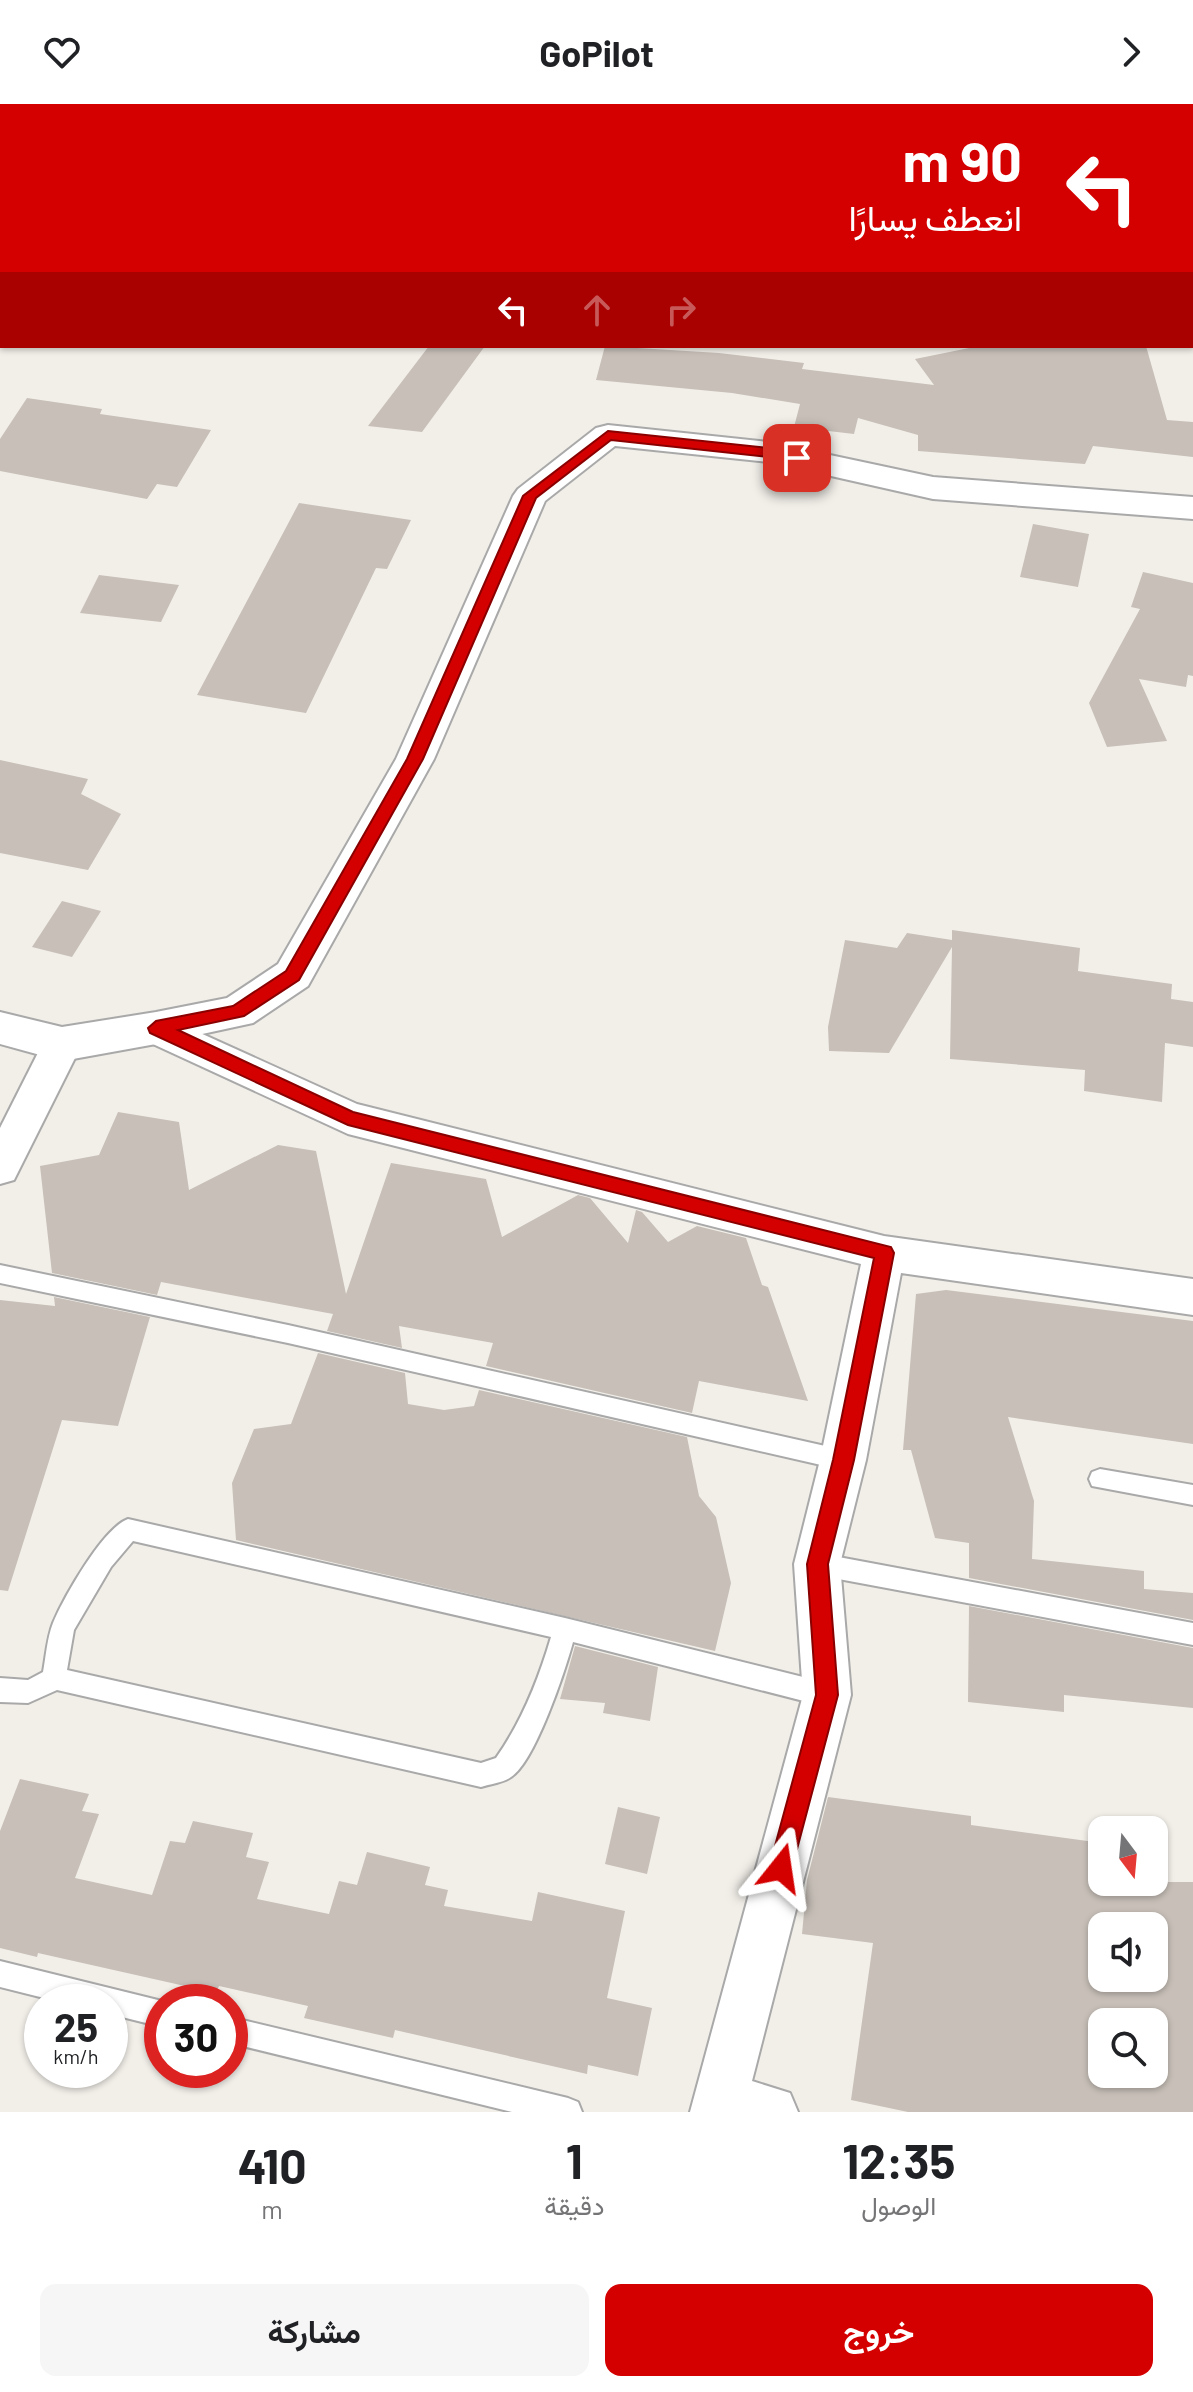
<!DOCTYPE html>
<html lang="ar">
<head>
<meta charset="utf-8">
<style>
  :root { --surface:#fff; --page:#f6f6f6; --text:#202124; --muted:#757577; --accent:#d40000 }
  body { margin:0; font-family:Barlow,Vazirmatn,sans-serif; background:var(--page); color:var(--text); direction:rtl; height:100vh; display:flex; flex-direction:column; font-size:30px; white-space:nowrap }
  * { box-sizing:border-box; margin:0 }
  p { font-size:26px; color:var(--muted) }
  .icon { flex:none; width:44px; height:44px; fill:none; stroke:currentColor; stroke-width:2; stroke-linecap:round; stroke-linejoin:round }
  .map { position:relative; height:2008px; overflow:hidden; direction:ltr }
  .side { display:flex; flex-direction:column; background:var(--surface); flex:1 }
  .side>* { flex:none }
  .guide { position:absolute; left:0px; top:0px; width:1194px; height:244px; box-shadow:0 2px 6px #0004; direction:rtl; background:#d40000; color:#fff; overflow:hidden }
  .needle { width:52px; rotate:164deg }
  .tools { position:absolute; left:1088px; top:1712px; display:grid; gap:16px }
  .tools a { display:grid; place-items:center; width:80px; height:80px; border-radius:16px; background:var(--surface); box-shadow:0 2px 6px #0004; font-size:40px }
  .speed { position:absolute; left:24px; top:1880px; display:flex; gap:16px; font-size:40px; font-weight:700; text-align:center }
  .speed>* { display:grid; place-content:center; width:104px; height:104px; border-radius:50%; background:var(--surface); box-shadow:0 2px 6px #0004; line-height:1 }
  .speed small { font-size:20px; font-weight:400 }
  .speed .limit { border:12px solid #d22; background:#fff; color:#111 }
  .pin { position:absolute; display:grid; place-items:center; width:68px; height:68px; color:#fff; margin:-34px; border-radius:16px; box-shadow:0 4px 12px #0006 }
  .me { position:absolute; width:88px; margin:-44px; rotate:15deg; stroke-linejoin:round; filter:drop-shadow(0 0 6px #0008) }
  .turn { display:flex; align-items:center; gap:28px; height:168px; padding:0 40px; font-size:36px }
  .turn .icon { width:104px; height:104px; stroke-width:2.5 }
  .turn b { display:block; font-size:56px; line-height:68px }
  .lanes { display:flex; align-items:center; height:76px; padding:0 40px; background:#0003; justify-content:center; gap:40px; direction:ltr }
  .lanes .off { opacity:.35 }
  .eta { display:flex; justify-content:space-evenly; align-items:center; height:136px; text-align:center }
  .eta b { font-size:48px; font-weight:700; line-height:56px }
  .button { display:flex; gap:16px; margin-top:auto; padding:16px 40px }
  .button a { flex:1; height:92px; border-radius:16px; background:var(--accent); color:#fff; font-size:32px; font-weight:700; line-height:92px; text-align:center }
  .button a+a { background:var(--page); color:var(--text) }
  header { display:flex; justify-content:space-between; align-items:center; height:104px; padding:0 40px; background:var(--surface); font-size:36px; font-weight:700 }
  .map>svg:first-child { display:block }
  .building { fill:#c7bfb8; fill-rule:evenodd }
  .lines { fill:none; stroke-linecap:round; stroke-linejoin:round }
  .service-casing { stroke:#a9a9a9; stroke-width:4 }
  .minor-casing { stroke:#a9a9a9; stroke-width:4 }
  .tertiary-casing { stroke:#a9a9a9; stroke-width:4 }
  .service { fill:#fff; fill-rule:evenodd }
  .minor { fill:#fff; fill-rule:evenodd }
  .tertiary { fill:#fff; fill-rule:evenodd }
  .route { fill:#d40000; stroke:#8a0000; stroke-width:2 }
</style>
</head>
<body>
<header><svg class="icon" aria-label="forward" viewBox="0 0 24 24"><path d="M9 5l7 7-7 7"/></svg>GoPilot<svg class="icon" aria-label="heart" viewBox="0 0 24 24"><path d="M12 20l-8-8c-3-5 5-10 8-4 3-6 11-1 8 4z"/></svg></header>
<div class="map">
<svg width="1193" height="2008" viewBox="0 0 1193 2008">
  <rect width="100%" height="100%" fill="#f2efe9"/>
  <!-- building -->
  <g class="building">
    <polygon points="429,242 485,242 422,328 368,322"/>
    <polygon points="605,242 719,249 804,259 802,265 934,281 915,255 979,242 1146,242 1167,316 1193,318 1193,353 1093,342 1085,360 918,347 918,331 858,314 854,330 794,323 800,300 732,289 596,276"/>
    <polygon points="27,294 102,305 100,310 211,326 177,383 157,380 147,395 0,367 0,335"/>
    <polygon points="299,399 411,416 387,465 376,464 306,609 197,591"/>
    <polygon points="1033,420 1089,430 1078,483 1020,473"/>
    <polygon points="1143,468 1193,479 1193,572 1188,571 1186,583 1139,575 1167,637 1107,643 1089,599 1140,505 1131,503"/>
    <polygon points="99,471 179,481 161,518 80,509"/>
    <polygon points="0,656 88,675 81,690 121,710 88,766 0,749"/>
    <polygon points="62,797 101,807 72,853 32,843"/>
    <polygon points="952,826 1080,844 1078,867 1172,880 1171,895 1193,898 1193,943 1165,939 1162,998 1084,987 1085,966 950,955 952,843 889,949 829,947 828,923 845,836 897,844 907,829 952,836"/>
    <polygon points="118,1008 179,1018 189,1086 278,1041 316,1047 346,1190 391,1059 486,1075 502,1133 578,1091 590,1094 628,1139 636,1106 642,1108 668,1138 697,1122 746,1134 762,1181 768,1183 808,1297 699,1277 692,1309 486,1262 493,1239 399,1222 402,1244 327,1227 333,1210 161,1178 157,1191 52,1169 40,1062 99,1051"/>
    <polygon points="946,1186 1193,1217 1193,1340 1008,1313 1034,1397 1032,1455 1144,1467 1144,1485 1193,1489 1193,1516 969,1474 969,1439 935,1434 911,1346 903,1346 916,1190"/>
    <polygon points="54,1193 150,1213 118,1322 62,1316 8,1487 0,1486 0,1196 55,1202"/>
    <polygon points="318,1249 405,1269 408,1300 444,1306 474,1302 479,1286 687,1333 699,1392 716,1413 731,1479 715,1547 236,1436 232,1379 254,1325 291,1320"/>
    <polygon points="969,1502 1193,1544 1193,1604 1064,1591 1064,1608 968,1598"/>
    <polygon points="575,1542 658,1563 650,1617 603,1609 605,1599 560,1595"/>
    <polygon points="20,1675 89,1690 82,1707 99,1710 75,1774 152,1791 170,1737 185,1739 193,1717 253,1729 246,1753 269,1758 257,1795 329,1810 339,1777 357,1781 367,1748 430,1763 425,1781 448,1786 444,1802 532,1817 538,1788 625,1807 607,1894 652,1904 638,1972 588,1961 587,1970 395,1926 393,1934 304,1914 308,1902 219,1882 216,1889 38,1849 37,1853 0,1844 0,1727"/>
    <path d="M828,1693L971,1712V1721L1102,1739V1778H1193V2008H908L851,1996L873,1839L802,1830L807,1776ZM1102,1822H1154V1874H1102ZM1102,1918H1154V1970H1102Z"/>
    <polygon points="618,1703 660,1713 647,1770 605,1760"/>
  </g>
  <g class="lines">
    <defs>
      <g id="service">
        <polygon points="0,1161 288,1221 843,1346 851,1349 854,1356 851,1363 843,1366 288,1239 0,1179"/>
        <polygon points="1100,1365 1193,1381 1193,1401 1092,1382 1089,1375 1092,1368"/>
        <path d="M128,1415L565,1514L827,1579L836,1583L839,1591L836,1599L827,1603L573,1538C565,1567 535,1658 511,1673C503,1679 490,1680 481,1683L57,1586L28,1599L0,1598V1574L28,1576L43,1568C46,1552 47,1534 53,1519C64,1493 103,1424 128,1415ZM133,1437L551,1533C538,1577 522,1617 496,1654L481,1659L67,1566L74,1526L111,1463Z"/>
        <polygon points="817,1449 1193,1519 1193,1541 817,1471 809,1468 805,1460 809,1452"/>
        <polygon points="0,1857 162,1897 165,1898 162,1898 162,1923 110,1910 110,1898 60,1898 0,1883"/>
        <polygon points="230,1913 568,1994 578,1998 582,2008 512,2008 230,1939"/>
      </g>
      <g id="minor">
        <polygon points="156,909 357,1000 884,1132 1193,1175 1193,1211 901,1169 866,1356 840,1460 851,1591 752,1977 790,1989 798,2008 690,2008 803,1591 794,1460 820,1356 861,1160 348,1030 142,935 137,924 142,913"/>
        <polygon points="62,925 76,929 82,940 14,1076 0,1080 0,1024 48,929"/>
      </g>
      <polygon id="tertiary" points="608,321 769,338 933,373 1193,393 1193,415 933,395 769,358 615,342 545,397 434,655 308,882 253,919 156,940 62,957 0,940 0,908 62,923 156,908 227,894 278,860 396,655 513,392 518,385 596,324"/>
    </defs>
    <!-- service casing -->
    <use href="#service" class="service-casing"/>
    <!-- minor casing -->
    <use href="#minor" class="minor-casing"/>
    <!-- tertiary casing -->
    <use href="#tertiary" class="tertiary-casing"/>
    <!-- service -->
    <use href="#service" class="service"/>
    <!-- minor -->
    <use href="#minor" class="minor"/>
    <!-- tertiary -->
    <use href="#tertiary" class="tertiary"/>
  </g>
  <!-- route -->
  <polygon class="route" points="608,327 769,344 804,354 797,359 769,353 611,336 536,394 423,655 299,876 244,912 178,926 353,1008 891,1143 894,1149 854,1356 828,1460 838,1591 792,1764 789,1773 781,1776 772,1773 769,1764 816,1591 807,1460 833,1356 874,1154 348,1021 150,929 148,924 156,917 233,902 286,867 407,655 523,392"/>
</svg>
<div class="tools">
<a><svg class="needle" viewBox="-14 -14 28 28"><path d="M0-13l5 13h-10z" fill="#e53935"/><path d="M0 13l5-13h-10z" fill="#757577"/></svg></a>
<a><svg class="icon" aria-label="sound" viewBox="0 0 24 24"><path d="M4 9h4l5-4v14l-5-4H4zM17 9q2 3 0 6"/></svg></a>
<a><svg class="icon" aria-label="search" viewBox="0 0 24 24"><circle cx="10" cy="10" r="6"/><path d="M15 15l6 6"/></svg></a>
</div>
<div class="speed"><div>25<small>km/h</small></div><div class="limit">30</div></div>
<div class="pin" style="left:797px;top:354px;background:#d93025"><svg class="icon" aria-label="arrive" viewBox="0 0 24 24"><path d="M6 21V4h12l-3 4 3 4H6"/></svg></div>
<svg class="me" style="left:781px;top:1764px" viewBox="-20 -20 40 40"><path d="M0-17L14 15 0 8-14 15z" fill="#d40000" stroke="#fff" stroke-width="4"/></svg>
<div class="guide">
<div class="turn"><svg class="icon" aria-label="left" viewBox="0 0 24 24"><path d="M17 20v-9H6M10 6l-5 5 5 5"/></svg><div><b>90 m</b>انعطف يسارًا</div></div>
<div class="lanes"><svg class="icon" aria-label="left" viewBox="0 0 24 24"><path d="M17 20v-9H6M10 6l-5 5 5 5"/></svg><svg class="icon off" aria-label="ahead" viewBox="0 0 24 24"><path d="M12 20V5M6 11l6-6 6 6"/></svg><svg class="icon off" aria-label="right" viewBox="0 0 24 24"><path d="M7 20v-9h11M14 6l5 5-5 5"/></svg></div>
</div>
</div>
<section class="side">
<div class="eta">
<div><b>12:35</b><p>الوصول</p></div>
<div><b>1</b><p>دقيقة</p></div>
<div><b>410</b><p>m</p></div>
</div>
<div class="button"><a>خروج</a><a>مشاركة</a></div>
</section>
</body>
</html>
